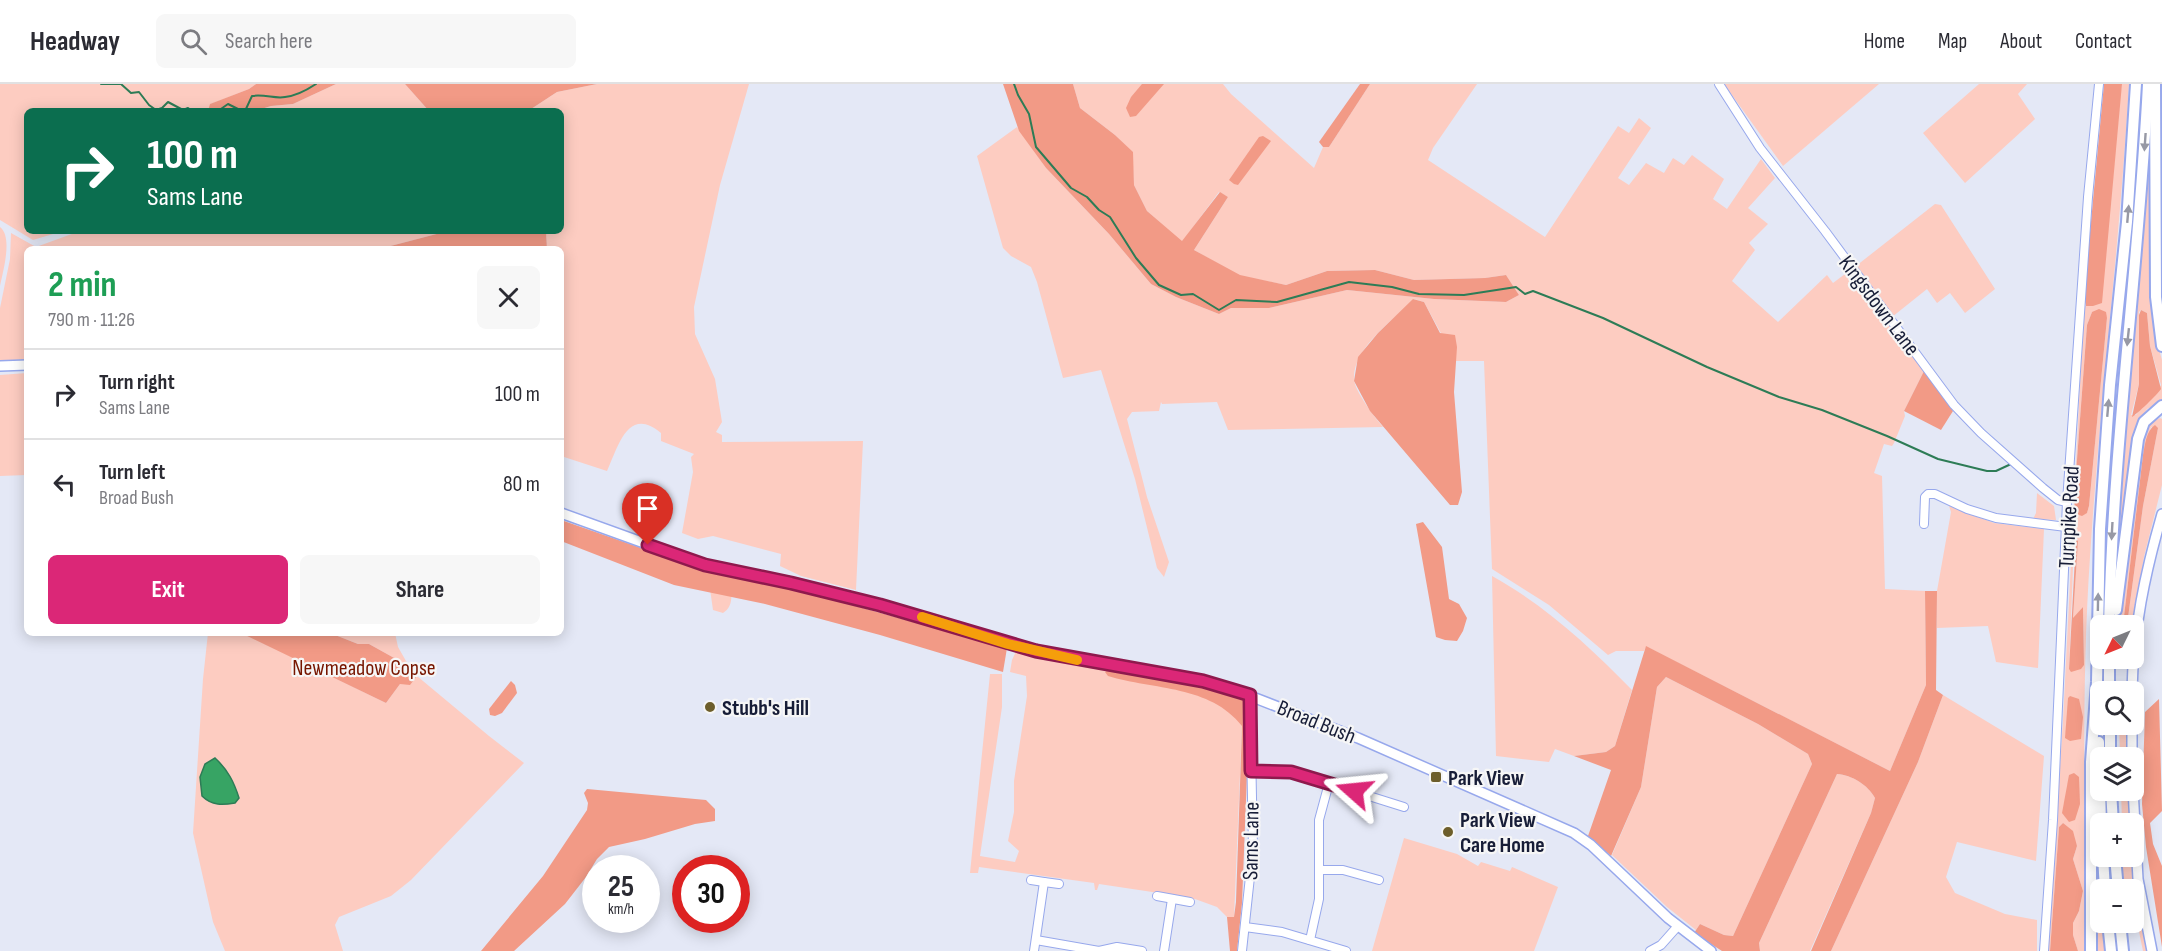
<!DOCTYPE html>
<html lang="en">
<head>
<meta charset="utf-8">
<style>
  :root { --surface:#fff; --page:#f7f7f7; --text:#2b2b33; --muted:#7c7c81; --line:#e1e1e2; --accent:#db2777 }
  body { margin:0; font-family:"Sofia Sans Condensed",sans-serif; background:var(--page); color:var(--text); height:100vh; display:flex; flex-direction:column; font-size:22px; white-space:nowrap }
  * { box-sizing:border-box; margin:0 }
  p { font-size:20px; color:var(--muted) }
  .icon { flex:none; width:33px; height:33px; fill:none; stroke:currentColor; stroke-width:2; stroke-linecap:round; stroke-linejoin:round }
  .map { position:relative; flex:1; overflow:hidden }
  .drawer { position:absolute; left:24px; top:162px; width:540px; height:390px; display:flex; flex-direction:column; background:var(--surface); border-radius:9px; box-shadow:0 3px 15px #0003 }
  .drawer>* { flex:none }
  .hud { position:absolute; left:24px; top:24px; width:540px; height:126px; border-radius:9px; box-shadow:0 3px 15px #0003; background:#0b6e4f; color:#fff; overflow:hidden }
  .needle { width:39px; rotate:227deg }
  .fabs { position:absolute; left:2090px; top:531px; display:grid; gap:12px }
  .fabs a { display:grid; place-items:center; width:54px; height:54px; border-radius:9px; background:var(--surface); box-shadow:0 3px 15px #0003; font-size:30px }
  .speed { position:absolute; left:582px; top:771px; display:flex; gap:12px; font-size:30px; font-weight:700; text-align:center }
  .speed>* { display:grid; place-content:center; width:78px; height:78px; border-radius:50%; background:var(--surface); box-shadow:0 3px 15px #0003; line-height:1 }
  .speed small { font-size:15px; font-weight:400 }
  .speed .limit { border:9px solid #d22; background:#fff; color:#111 }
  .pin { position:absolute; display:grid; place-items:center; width:51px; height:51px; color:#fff; margin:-62px -26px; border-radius:50% 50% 50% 0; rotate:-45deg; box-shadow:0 0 6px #0007 }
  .pin .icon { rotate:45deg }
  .me { position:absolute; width:66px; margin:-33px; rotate:288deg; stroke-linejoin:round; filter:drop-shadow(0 0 4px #0008) }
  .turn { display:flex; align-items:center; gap:21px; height:126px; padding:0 24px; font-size:27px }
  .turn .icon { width:78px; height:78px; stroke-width:2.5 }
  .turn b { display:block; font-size:42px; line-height:51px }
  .round { display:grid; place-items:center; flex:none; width:63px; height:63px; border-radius:9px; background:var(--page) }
  .overview { display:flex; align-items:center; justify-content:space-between; height:102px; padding:0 24px }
  h1 { font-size:36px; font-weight:700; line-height:45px; color:#1e9e55 }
  .button { display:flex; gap:12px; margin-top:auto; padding:12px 24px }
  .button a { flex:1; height:69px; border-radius:9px; background:var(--accent); color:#fff; font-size:24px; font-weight:700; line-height:69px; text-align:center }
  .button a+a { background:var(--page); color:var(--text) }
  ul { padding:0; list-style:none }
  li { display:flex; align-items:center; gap:18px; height:90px; padding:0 24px; border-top:2px solid var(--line) }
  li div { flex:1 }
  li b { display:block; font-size:22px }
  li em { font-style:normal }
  header { display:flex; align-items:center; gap:36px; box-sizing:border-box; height:84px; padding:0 30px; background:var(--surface); border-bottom:2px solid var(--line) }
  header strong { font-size:28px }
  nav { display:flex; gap:33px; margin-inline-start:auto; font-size:21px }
  .search { width:420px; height:54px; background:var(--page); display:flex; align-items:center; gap:15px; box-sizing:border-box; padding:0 21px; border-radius:9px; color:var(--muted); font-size:22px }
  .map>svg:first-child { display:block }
  .green { fill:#fdccc1; fill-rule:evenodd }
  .forest { fill:#f29a86 }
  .water { fill:#37a464; stroke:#2d7c56; stroke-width:1.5 }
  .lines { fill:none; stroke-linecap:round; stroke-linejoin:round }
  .stream { stroke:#2d7c56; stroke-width:2 }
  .minor-casing { stroke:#97a8ec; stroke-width:10 }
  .major-casing { stroke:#97a8ec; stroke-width:12 }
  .highway-casing { stroke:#97a8ec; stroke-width:14 }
  .minor { stroke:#fff; stroke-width:8 }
  .major { stroke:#fff; stroke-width:9 }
  .highway { stroke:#fff; stroke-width:10 }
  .oneway { fill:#9799a5 }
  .route-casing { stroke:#8e194d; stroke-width:15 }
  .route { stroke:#db2777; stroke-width:10 }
  .slow { stroke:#f59e0b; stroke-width:10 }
  .poi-dot { fill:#6d5e2b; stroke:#f6f6f6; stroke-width:2 }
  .labels { text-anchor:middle; stroke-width:4.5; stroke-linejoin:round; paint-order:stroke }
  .street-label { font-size:22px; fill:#171d37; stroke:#f6f6f6 }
  .park-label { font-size:22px; fill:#771600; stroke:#f6f6f6 }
  .poi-label { font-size:22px; font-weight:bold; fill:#171d37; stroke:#f6f6f6; text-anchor:start }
</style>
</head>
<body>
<header>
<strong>Headway</strong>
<div class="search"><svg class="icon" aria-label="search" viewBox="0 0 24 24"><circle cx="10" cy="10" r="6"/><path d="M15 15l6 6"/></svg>Search here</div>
<nav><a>Home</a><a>Map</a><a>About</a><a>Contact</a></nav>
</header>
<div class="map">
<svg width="2162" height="867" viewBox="0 0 2162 867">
  <rect width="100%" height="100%" fill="#e4e8f6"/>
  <!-- green -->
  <g class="green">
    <polygon points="0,0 256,0 249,5 211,20 208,27 27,27 27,147 63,147 33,156 0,136"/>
    <polygon points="336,0 405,0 429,27 255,27 271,22 293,20"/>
    <path d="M597,0H749L720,101L694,223L695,250L715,295L722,338L716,348L722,351V358L863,357L856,506L801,492L780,482L781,470L713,452L698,455L682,449L693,388L691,373L694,370L661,357V349C628,321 618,363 607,387L561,372V165H547L546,147H561V27H528L557,8Z"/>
    <path d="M1073,0H1223L1231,10L1314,84L1323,63H1329L1370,0H1477L1433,64L1428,76L1545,153L1618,42L1629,49L1639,34L1651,44L1618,94L1629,101L1646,79L1664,89L1673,74L1684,81L1692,71L1724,95L1713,115L1727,125L1761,75L1775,94L1748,124L1768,140L1749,159L1755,166L1732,197L1778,238L1827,191L1833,199L1849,187L1924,287L1904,327L1905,332L1894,359L1892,362L1884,360L1874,389L1882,392L1885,505L1925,507L1926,601L1890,687L1651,565L1646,563L1644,567H1616L1608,571L1549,521L1492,485L1484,277H1456L1424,218L1414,215C1394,236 1352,264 1354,296C1355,307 1375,334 1383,343L1228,346L1217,318L1162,320L1161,318L1159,327L1132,328L1127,335L1147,413L1169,478L1164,493L1157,484L1135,395L1101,286L1063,294L1037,198L1031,183L1011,172L1003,164L977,72L1017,43L1046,84L1109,150L1151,200L1176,213L1219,230L1231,224H1269L1347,206L1434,215L1506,218L1519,211L1506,191L1485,194L1414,196L1375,186L1327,187L1286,201L1240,192L1194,166L1228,113L1219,108L1182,158L1147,127L1134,101L1132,68L1115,51L1080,24Z"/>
    <polygon points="1724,0 1879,0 1783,82"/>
    <polygon points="1979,0 2027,0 2018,10 2035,35 1965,99 1923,49"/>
    <path d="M2122,0H2129C2120,158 2100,315 2090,473C2081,604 2085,736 2086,867H2078L2073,851V839L2079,827L2083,807L2073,775L2077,762L2063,739L2059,743L2050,867H2048L2063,637L2084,220L2086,222ZM2092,228L2107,234L2089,422L2087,429L2076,430L2074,416L2087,241ZM2078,455L2073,535L2083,523L2084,581L2071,587L2069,585L2074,458Z"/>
    <path d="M2149,79L2150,80L2152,213L2155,251L2162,276V317L2147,325L2136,341L2121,453L2118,454L2123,342ZM2141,226L2147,229L2150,262L2161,301C2155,314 2144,319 2136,331H2131L2139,300V228Z"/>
    <polygon points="1935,120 1941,121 1995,205 1965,229 1950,209 1937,219 1927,205 1892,233 1856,182"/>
    <path d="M0,143C13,153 3,187 0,202Z"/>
    <polygon points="80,147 448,147 379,165 27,165 27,275 0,277 0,224 10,175 11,149 36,163"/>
    <polygon points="27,289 27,391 0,392 0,291"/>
    <path d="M2160,334L2162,335V401L2144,473L2132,541H2127L2143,422L2158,344L2151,343L2143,371L2123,541L2120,542L2144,350C2148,341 2151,338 2160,334Z"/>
    <polygon points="2037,409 2054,422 2056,436 2033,435 2036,429"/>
    <polygon points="1949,422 1994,439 2044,445 2038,584 1996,578 1988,542 1937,544 1937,507 1951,428"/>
    <path d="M1492,492C1546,522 1589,562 1632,606L1615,662L1606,668L1574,672L1555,665L1549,678L1496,672Z"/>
    <path d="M732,503C731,513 733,523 723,529L713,526L710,505Z"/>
    <polygon points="208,549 245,550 386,619 400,600 417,591 396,575 369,560 358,560 330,549 395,549 398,563 406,577 417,592 489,652 524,679 411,796 391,812 339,833 335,841 343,867 225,867 213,838 193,749 203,595"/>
    <polygon points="1018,563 1103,586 1208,607 1243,619 1234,833 1227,833 1217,823 1195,815 1191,817 1159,809 1099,800 1097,806 1095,806 1094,799 979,783 978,789 970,789 990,590 1002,590 1002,623 980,772 1015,778 1019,767 1008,757 1014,728 1014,697 1027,612 1026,592 1010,588 1012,576"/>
    <polygon points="1666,593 1758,640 1808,670 1812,680 1733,852 1724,851 1700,840 1696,846 1667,823 1612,771 1641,703 1657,603"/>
    <polygon points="1943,611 2044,672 2036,777 1957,758 1946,793 1955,809 2005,830 2037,836 2037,867 1831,867 1918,678"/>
    <polygon points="2119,641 2128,641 2128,673 2120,673"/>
    <path d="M1837,690C1852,691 1868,701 1875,714L1871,729L1810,867H1760L1759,859Z"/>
    <polygon points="2121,707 2129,707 2130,739 2122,739"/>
    <polygon points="2095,748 2100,805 2100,838 2103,839 2106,867 2096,867"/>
    <polygon points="1404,754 1457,770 1478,782 1481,778 1510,787 1512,783 1558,803 1534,867 1372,867"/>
    <polygon points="2120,773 2131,773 2136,819 2147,867 2143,867 2133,819 2133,806 2122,805"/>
  </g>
  <!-- forest -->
  <g class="forest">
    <polygon points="256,0 336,0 293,20 271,22 255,27 208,27 210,20 249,5"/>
    <polygon points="405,0 597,0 557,8 528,27 429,27"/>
    <polygon points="1003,0 1073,0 1080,24 1115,51 1133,68 1134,101 1147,127 1182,157 1220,108 1228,113 1194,166 1240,191 1286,201 1327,187 1375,186 1414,196 1485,194 1506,191 1519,211 1506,218 1434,215 1347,206 1269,224 1231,224 1219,230 1176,213 1151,200 1109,150 1046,84 1019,47"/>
    <polygon points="1142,0 1164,0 1136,32 1130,33 1126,24 1131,13"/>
    <polygon points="1360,0 1370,0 1329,63 1323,63 1319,58"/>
    <polygon points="2104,0 2122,0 2102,219 2093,222 2086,222 2084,212"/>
    <polygon points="1263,52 1271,57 1238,101 1234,100 1229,96 1259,53"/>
    <polygon points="448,147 546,147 547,165 379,165"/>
    <polygon points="1413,215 1424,218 1440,249 1455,251 1457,263 1454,308 1462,408 1458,421 1450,421 1370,327 1354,297 1358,273 1378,249"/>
    <polygon points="2099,225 2106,228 2107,234 2089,422 2087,429 2082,432 2076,430 2074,416 2087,241 2092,228"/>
    <path d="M2141,226L2147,229L2150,262L2161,305C2158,310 2136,331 2132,333L2139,300V231Z"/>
    <polygon points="1924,287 1953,327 1941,346 1904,327"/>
    <path d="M2155,341L2158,344L2143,422L2127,541H2123L2143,371C2145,361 2146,347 2155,341Z"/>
    <polygon points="561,436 716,490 805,508 1007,564 1003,588 880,551 765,520 674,501 561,457"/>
    <polygon points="1423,438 1442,463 1449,515 1459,520 1467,534 1463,547 1457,557 1445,556 1436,553 1416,440"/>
    <polygon points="2076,455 2078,457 2073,534 2083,523 2084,581 2081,585 2071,588 2069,585"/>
    <path d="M1925,507H1937L1936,606L1943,611L1918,678L1831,867H1811L1871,729L1875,714C1868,701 1852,691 1837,690L1759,859L1760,867H1722L1694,849L1700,840L1724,851L1733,852L1812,680L1808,670L1758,640L1666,593L1657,603L1641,703L1611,772L1588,752L1611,686L1574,672L1606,668L1615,662L1646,562L1890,687L1926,601Z"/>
    <polygon points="241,549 330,549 358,560 369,560 396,575 417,592 410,601 400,600 386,619"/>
    <path d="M1110,585L1142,586L1238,612L1244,617L1247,627V690L1242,819L1237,867H1230L1227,833H1234L1236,818L1242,642C1210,601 1154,606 1108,592L1105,588Z"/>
    <polygon points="511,597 515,601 517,609 502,629 495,632 490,631 489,625"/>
    <polygon points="2070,612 2079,615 2083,633 2081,655 2070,657 2065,654 2068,614"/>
    <polygon points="2159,615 2162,727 2150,739 2153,760 2162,782 2162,863 2146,763 2142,720 2145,628"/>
    <polygon points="2074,689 2079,693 2080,720 2075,736 2069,738 2062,729 2069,691"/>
    <polygon points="587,705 706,716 715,725 715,737 695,740 645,755 609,763 597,775 586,793 565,820 514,867 481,867 543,792 587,726 588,719 584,709"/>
    <polygon points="2063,739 2073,747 2077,762 2073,775 2083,807 2079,827 2073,839 2073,851 2078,867 2050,867 2059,743"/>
  </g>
  <!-- water -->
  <path class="water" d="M215,674C228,686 234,698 239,714L235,719C223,721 212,722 202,712L200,693L205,680Z"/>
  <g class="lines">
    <!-- stream -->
    <g class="stream">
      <polyline points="101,0 121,0 131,9 139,8 149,21 156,26 162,24 168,18 183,26 188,24 192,27"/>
      <polyline points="1014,0 1018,11 1029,30 1036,63 1071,104 1087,113 1099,126 1110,133 1136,174 1159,201 1181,211 1193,210 1219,226 1236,216 1277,218 1349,198 1392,203 1419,210 1464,211 1516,203 1525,210 1533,207 1603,234 1707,283 1779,313 1822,326 1887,352 1938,375 1987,387 1996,387 2011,380"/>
      <polyline points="218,27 228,20 242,27"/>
      <path d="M245,27L252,12C265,10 275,15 285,13C296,12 307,6 316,0"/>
    </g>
    <defs>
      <g id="minor">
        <polyline points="1719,0 1760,64 1825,147 1954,321 1981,349 2043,404 2058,416 2067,418"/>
        <polyline points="1924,440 1925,413 1928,410 1935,410 1967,425 1996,434 2066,443"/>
        <polyline points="1251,688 1299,690 1404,723"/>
        <polyline points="1319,786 1343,786 1379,796"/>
        <polyline points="1031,796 1044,798 1034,867"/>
        <polyline points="1044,798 1059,800"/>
        <polyline points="1157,812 1190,818"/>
        <polyline points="1245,843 1282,848 1346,867"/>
        <polyline points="1036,856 1099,867"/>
        <polyline points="1310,856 1319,815 1319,736 1329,699"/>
        <polyline points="1099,867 1117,863 1142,867"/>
        <polyline points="1164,867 1172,815"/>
        <polyline points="1242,867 1253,765 1250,611"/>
        <polyline points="1650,867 1661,861 1677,843"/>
        <polyline points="2044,867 2053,736 2067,418 2088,113 2099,0"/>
      </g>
      <g id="major">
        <polyline points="0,282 27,281"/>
        <polyline points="561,429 705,481 791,499 880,521 1036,567 1181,593 1232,605 1358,654 1574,749 1591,761 1668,834 1711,867"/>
        <path d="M2132,608C2133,546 2145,489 2162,430"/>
        <polyline points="2132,640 2132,674"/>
        <polyline points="2133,705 2138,795 2152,867"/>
      </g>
      <g id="highway">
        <polyline points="2155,0 2156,213 2162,262"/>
        <polyline points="2116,526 2138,355 2144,338 2162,322"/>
        <path d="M2109,542C2113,360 2139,181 2148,0"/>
        <polyline points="2109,574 2109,608"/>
        <polyline points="2110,640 2110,674"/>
        <polyline points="2099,658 2100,705"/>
        <polyline points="2100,706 2101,740"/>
        <polyline points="2111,706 2113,740"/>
        <polyline points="2103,772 2105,806"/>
        <polyline points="2115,772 2118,806"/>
        <polyline points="2108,838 2111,867"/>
        <polyline points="2120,838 2123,867"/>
        <polyline points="2091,867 2091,678 2097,598 2100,445 2110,301 2127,138 2136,0"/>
      </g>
    </defs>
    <!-- minor casing -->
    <use href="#minor" class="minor-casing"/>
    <!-- major casing -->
    <use href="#major" class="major-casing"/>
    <!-- highway casing -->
    <use href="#highway" class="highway-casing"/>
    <!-- minor -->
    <use href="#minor" class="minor"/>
    <!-- major -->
    <use href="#major" class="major"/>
    <!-- highway -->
    <use href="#highway" class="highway"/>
  </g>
  <!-- one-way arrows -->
  <defs><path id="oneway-solid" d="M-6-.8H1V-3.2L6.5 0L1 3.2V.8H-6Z" transform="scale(1.5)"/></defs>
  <g class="oneway">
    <use href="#oneway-solid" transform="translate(2145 58) rotate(94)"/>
    <use href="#oneway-solid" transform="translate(2128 130) rotate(-85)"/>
    <use href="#oneway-solid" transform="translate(2128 253) rotate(96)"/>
    <use href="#oneway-solid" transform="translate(2108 324) rotate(-85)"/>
    <use href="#oneway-solid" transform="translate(2112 447) rotate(93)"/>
    <use href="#oneway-solid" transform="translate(2098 518) rotate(-89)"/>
  </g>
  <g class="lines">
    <defs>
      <polyline id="route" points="648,461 705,481 791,499 880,521 1036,567 1203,597 1250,611 1251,687 1291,688 1354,707"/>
    </defs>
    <!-- route casing -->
    <use href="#route" class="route-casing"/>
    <!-- route -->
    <use href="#route" class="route"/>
    <!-- slow -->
    <polyline class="slow" points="922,533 1008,560 1077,576"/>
  </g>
  <!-- markers -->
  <g class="poi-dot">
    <circle cx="710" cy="623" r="6"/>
    <rect x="1430" y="687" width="12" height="12" rx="3"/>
    <circle cx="1448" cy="748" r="6"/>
  </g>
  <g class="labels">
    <!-- street labels -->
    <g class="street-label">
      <text transform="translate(1880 221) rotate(53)" y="8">Kingsdown Lane</text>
      <text transform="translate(2068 433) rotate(-87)" y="8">Turnpike Road</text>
      <text transform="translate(1317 637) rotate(22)" y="8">Broad Bush</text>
      <text transform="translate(1250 757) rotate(-89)" y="8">Sams Lane</text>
    </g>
    <!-- park labels -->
    <g class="park-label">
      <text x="364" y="591">Newmeadow Copse</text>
    </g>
    <!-- poi labels -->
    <g class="poi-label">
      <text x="722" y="631">Stubb's Hill</text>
      <text x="1448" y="701">Park View</text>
      <text x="1460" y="743">Park View<tspan x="1460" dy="25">Care Home</tspan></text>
    </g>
  </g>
</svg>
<div class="fabs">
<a><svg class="needle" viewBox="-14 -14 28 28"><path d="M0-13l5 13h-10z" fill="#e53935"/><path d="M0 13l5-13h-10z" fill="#7c7c81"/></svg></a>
<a><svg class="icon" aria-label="search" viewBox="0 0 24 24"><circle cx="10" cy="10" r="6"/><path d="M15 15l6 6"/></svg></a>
<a><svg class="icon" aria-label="layers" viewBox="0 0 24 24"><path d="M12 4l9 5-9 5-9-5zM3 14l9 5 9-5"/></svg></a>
<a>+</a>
<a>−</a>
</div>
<div class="speed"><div>25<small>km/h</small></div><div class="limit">30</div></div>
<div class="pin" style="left:648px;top:461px;background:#d93025"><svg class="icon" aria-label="arrive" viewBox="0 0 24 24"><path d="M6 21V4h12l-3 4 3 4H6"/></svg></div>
<svg class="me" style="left:1354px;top:707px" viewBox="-20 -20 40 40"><path d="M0-17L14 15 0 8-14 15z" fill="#db2777" stroke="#fff" stroke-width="4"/></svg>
<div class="hud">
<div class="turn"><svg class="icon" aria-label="right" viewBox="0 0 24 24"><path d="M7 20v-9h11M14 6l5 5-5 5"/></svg><div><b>100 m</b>Sams Lane</div></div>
</div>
<section class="drawer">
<div class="overview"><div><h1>2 min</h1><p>790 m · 11:26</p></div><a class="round"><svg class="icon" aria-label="close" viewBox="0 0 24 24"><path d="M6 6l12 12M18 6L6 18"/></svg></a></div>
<ul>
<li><svg class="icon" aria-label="right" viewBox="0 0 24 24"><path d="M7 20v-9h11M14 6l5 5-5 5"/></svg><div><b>Turn right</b><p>Sams Lane</p></div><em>100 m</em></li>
<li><svg class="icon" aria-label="left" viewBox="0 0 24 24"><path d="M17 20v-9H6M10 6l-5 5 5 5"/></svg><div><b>Turn left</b><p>Broad Bush</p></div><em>80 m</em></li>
</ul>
<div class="button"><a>Exit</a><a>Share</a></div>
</section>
</div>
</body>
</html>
